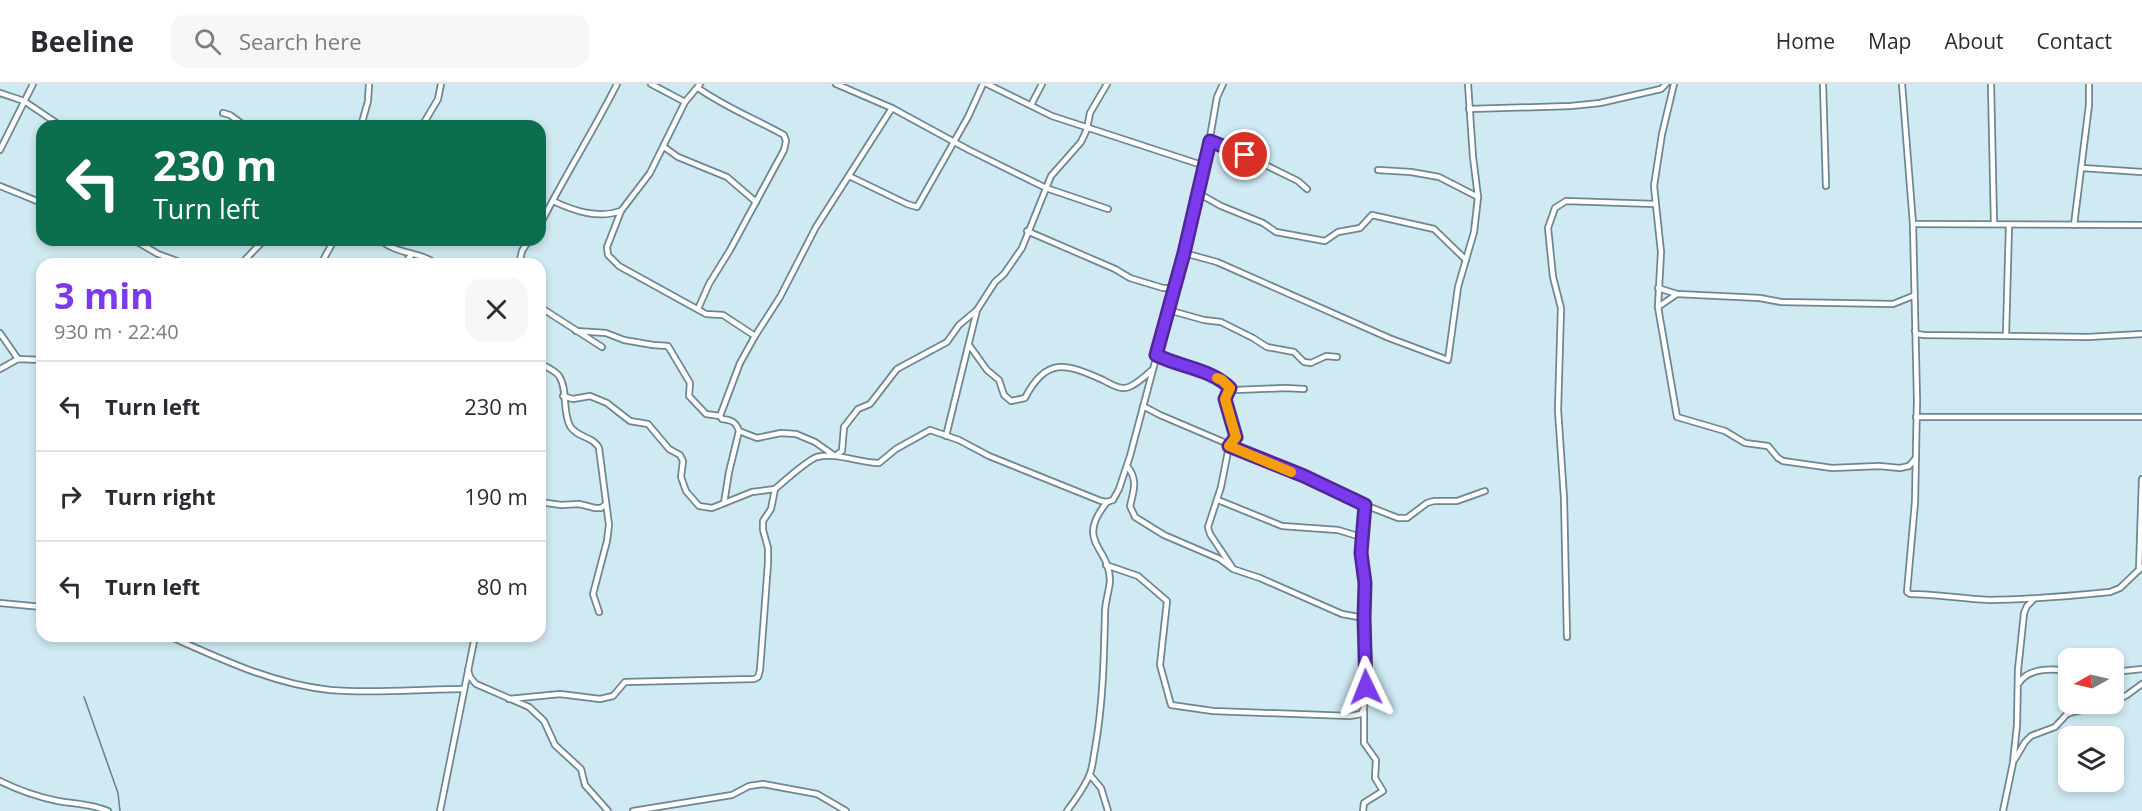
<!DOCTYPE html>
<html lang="en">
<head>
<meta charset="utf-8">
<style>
  :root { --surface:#fff; --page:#f7f7f7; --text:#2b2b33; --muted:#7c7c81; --line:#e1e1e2; --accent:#7c3aed }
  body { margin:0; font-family:"Open Sans",sans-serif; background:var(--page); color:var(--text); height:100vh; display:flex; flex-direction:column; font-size:22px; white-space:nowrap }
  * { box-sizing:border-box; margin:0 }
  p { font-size:20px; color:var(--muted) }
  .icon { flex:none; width:33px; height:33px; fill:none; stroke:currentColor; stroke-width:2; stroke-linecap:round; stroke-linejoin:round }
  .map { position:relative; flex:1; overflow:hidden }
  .sheet { position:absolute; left:36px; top:174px; width:510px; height:384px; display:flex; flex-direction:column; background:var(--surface); border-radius:18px; box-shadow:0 3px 9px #0003 }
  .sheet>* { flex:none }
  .banner { position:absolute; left:36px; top:36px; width:510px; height:126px; border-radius:18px; box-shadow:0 3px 9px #0003; background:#0b6e4f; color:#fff; overflow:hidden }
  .needle { width:39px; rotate:262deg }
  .fabs { position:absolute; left:2058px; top:564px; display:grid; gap:12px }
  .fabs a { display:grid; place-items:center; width:66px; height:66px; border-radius:12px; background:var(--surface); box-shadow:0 3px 9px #0003; font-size:30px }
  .pin { position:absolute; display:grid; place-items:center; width:51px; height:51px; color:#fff; margin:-26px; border:3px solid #fff; border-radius:50%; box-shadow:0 2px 6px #0007 }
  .me { position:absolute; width:66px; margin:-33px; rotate:358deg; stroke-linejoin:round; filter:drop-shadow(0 0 4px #0008) }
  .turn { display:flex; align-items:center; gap:21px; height:126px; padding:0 18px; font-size:27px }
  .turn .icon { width:78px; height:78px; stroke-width:2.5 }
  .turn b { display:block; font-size:42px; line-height:51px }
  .round { display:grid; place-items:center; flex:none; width:63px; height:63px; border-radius:18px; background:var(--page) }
  .head { display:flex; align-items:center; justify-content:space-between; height:102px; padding:0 18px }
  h1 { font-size:36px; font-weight:700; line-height:45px; color:var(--accent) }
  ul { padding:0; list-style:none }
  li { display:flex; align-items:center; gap:18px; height:90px; padding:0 18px; border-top:2px solid var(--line) }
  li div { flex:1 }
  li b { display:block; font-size:22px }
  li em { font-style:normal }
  header { display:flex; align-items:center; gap:36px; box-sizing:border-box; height:84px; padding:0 30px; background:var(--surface); border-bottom:2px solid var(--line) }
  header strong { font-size:28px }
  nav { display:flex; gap:33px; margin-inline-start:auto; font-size:21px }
  .search { width:420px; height:54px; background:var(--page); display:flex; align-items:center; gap:15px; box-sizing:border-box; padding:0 21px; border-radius:18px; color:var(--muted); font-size:22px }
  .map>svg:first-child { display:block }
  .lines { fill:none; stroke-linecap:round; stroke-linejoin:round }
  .stream { stroke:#558695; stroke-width:1.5 }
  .street-casing { stroke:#6e878f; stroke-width:8 }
  .street { stroke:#fff; stroke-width:4.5 }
  .route-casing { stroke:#51269a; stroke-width:15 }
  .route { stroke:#7c3aed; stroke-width:10 }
  .slow { stroke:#f59e0b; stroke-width:10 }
</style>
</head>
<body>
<header>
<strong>Beeline</strong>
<div class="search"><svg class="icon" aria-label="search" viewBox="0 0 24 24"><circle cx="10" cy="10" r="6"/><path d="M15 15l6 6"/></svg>Search here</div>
<nav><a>Home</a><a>Map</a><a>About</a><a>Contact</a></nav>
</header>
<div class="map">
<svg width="2142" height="727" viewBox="0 0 2142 727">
  <rect width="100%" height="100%" fill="#cfeaf3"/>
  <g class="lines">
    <!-- stream -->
    <polyline class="stream" points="84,613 118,709 120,727"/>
    <defs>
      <g id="street">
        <polyline points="651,0 685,18"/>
        <polyline points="836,0 892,24 969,66 1046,104 1108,125"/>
        <polyline points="987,0 1052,32 1205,82"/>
        <polyline points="1674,0 1662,50 1654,102 1661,168 1658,223 1677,333 1725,347 1745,359 1768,362 1778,374 1783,377 1832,384 1879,382 1900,384 1909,382 1916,374"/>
        <polyline points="1823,0 1826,102"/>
        <path d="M1902,0L1913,140L1917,316L1915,418L1907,508L1910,510C1937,510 1962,515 1989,516C2029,516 2070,512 2110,508L2120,504L2142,483"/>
        <polyline points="1991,0 1994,140"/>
        <path d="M698,4C725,23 755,35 784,51L786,57L784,66L730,166L709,200L698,225"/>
        <polyline points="0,9 24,17 61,42"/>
        <polyline points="1031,21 1042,0"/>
        <polyline points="1469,25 1571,22 1600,19 1661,5 1666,0"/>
        <polyline points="223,29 230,31 245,42"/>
        <polyline points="361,42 368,17 369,0"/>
        <polyline points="422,42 438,15 441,0"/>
        <polyline points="1210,57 1245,71 1298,97 1307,105"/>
        <polyline points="664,63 678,73 727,93 756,118"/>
        <polyline points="0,66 33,0"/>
        <polyline points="2082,84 2142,88"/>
        <polyline points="1378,86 1411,88 1439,93 1478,113"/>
        <polyline points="849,92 907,120 917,123 968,33 983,0"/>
        <polyline points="0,102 42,119"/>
        <polyline points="1198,109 1221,122 1263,139 1276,148 1325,157 1338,148 1360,144 1372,131 1434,145 1466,176"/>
        <path d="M553,117C574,127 598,135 621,127L650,89L685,18L700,0"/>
        <polyline points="621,127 607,163 608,171 619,182 706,230 723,231 755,252"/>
        <polyline points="1913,140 2142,141"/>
        <path d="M540,141C564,93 593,48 617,0"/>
        <polyline points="2074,141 2089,21 2089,0"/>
        <polyline points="1027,147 1115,185 1130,194 1163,204 1173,204"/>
        <polyline points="134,156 158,170 185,180"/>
        <path d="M381,156C397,171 420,167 436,180"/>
        <polyline points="1184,169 1217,178 1389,254 1448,276 1458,203 1474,148 1478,113 1473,73 1468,0"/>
        <polyline points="241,180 264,156"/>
        <polyline points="321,180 334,156"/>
        <polyline points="404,180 412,170"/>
        <polyline points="519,180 522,167 529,156"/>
        <polyline points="1658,204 1677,210 1760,214 1781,218 1893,220 1913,212"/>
        <polyline points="540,223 602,263"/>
        <polyline points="1658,223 1677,210"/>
        <polyline points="1168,226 1204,236 1221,238 1253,254 1267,263 1294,268 1304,278 1311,279 1326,272 1337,273"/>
        <polyline points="576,247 606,249 624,256 653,261 668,262 690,299 689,312 706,330 720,332"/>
        <polyline points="1915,247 1917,250 1924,251 2088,253 2142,250"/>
        <polyline points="0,249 18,275"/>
        <polyline points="2006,251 2009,141"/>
        <path d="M969,261L987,286L999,296L1004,311L1011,317L1025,314C1046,273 1065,279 1103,296C1109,299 1118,305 1125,304C1134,303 1145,292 1152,286"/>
        <path d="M1156,271C1176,281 1199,286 1220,295C1226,298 1228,304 1235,306L1286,304L1304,305"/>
        <path d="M540,279C546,283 556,287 559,292C568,305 562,327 570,342C577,354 593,352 599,364L609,441L607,457L593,510L599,528"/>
        <polyline points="0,285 18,275 42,276"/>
        <polyline points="1231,304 1225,315 1236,353 1229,362 1221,403 1208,443 1210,450 1232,483"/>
        <polyline points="563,312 573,315 590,312 607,319 630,337 648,340 669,365 680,371 683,377 681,393 686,407 699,422 712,424 752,408 775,405"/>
        <polyline points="1143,322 1160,331 1247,368 1261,376 1304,392 1365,421 1398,434 1407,434 1427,419 1434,417 1457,417 1485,407"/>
        <polyline points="1916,333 2142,333"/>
        <polyline points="739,347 757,354 781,349 796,350 815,358 835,372 842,367 844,343 858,325 870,320 897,285 947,258 959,241 977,226 995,198 1004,190 1022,164 1051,92 1081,58 1087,45 1090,29 1107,0"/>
        <polyline points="946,352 977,226"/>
        <path d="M1127,382C1138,395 1134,406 1130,422L1135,433L1164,451L1220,475L1233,485L1260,494L1342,530L1364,534"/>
        <polyline points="1218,416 1282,442 1338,446 1361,453"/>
        <polyline points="540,418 561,421 579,420 595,424 601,424 606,420"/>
        <path d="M724,419L729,388L739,347C736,338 732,336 722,335L720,332L740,279L755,252L780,213L816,143L892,24"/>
        <polyline points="1106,481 1138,492 1167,517 1160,581 1171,621 1213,627 1350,632 1361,630 1364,624 1366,603 1364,552 1365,499 1361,469 1365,421"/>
        <polyline points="2139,486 2142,395"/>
        <polyline points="0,519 42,523"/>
        <path d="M169,552C221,575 273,600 330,606C375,610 419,605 464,605"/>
        <polyline points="1567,553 1564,414 1558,326 1561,224 1553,193 1548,144 1555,124 1566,117 1655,120"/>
        <polyline points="468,586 470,593 476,600 529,623 544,637 555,661 581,685 585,701 608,727"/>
        <polyline points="2114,588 2142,585"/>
        <path d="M2019,599C2028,584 2053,584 2068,587"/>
        <path d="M509,615L560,610L600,615L613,612L625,598L754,595L758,593L760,586L768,479V464L763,446V437L771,425L775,405C783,398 809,375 817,373C837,368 859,379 879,379L896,365L930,346L959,356L989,372L1101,417L1107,418L1113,416L1119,405L1130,372L1184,169L1205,82L1217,13L1223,0"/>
        <polyline points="2114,618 2127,611 2142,600"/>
        <polyline points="2015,675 2025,658 2031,652 2055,643 2067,630 2073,628 2105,620"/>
        <polyline points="1090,691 1101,704 1108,727"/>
        <path d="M0,697C18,706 38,713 58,717C76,720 91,720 108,727"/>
        <polyline points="440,727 475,552"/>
        <polyline points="633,727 732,711 749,702 763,700 817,710 846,727"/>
        <path d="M1067,727C1075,716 1084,704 1089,692C1093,684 1093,674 1095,665C1103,620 1104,574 1105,529C1105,518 1109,508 1110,497C1110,462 1074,459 1107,418"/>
        <polyline points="1363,727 1364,719 1383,707 1375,694 1376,676 1364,659 1364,627"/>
        <polyline points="2003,727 2013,679 2017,641 2018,586 2024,529 2027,522 2033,516"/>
      </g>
    </defs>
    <!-- street casing -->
    <use href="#street" class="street-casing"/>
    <!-- street -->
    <use href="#street" class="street"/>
  </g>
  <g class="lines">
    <defs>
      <path id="route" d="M1245,71L1210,57L1184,169L1156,271C1180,283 1211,285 1230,304L1225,315L1236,353L1229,362L1304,392L1365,421L1361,469L1365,499L1364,534L1366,603"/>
    </defs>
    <!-- route casing -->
    <use href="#route" class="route-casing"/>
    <!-- route -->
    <use href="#route" class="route"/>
    <!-- slow -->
    <polyline class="slow" points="1217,294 1222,296 1230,304 1225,315 1236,353 1229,362 1291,388"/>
  </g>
</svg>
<div class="fabs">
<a><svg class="needle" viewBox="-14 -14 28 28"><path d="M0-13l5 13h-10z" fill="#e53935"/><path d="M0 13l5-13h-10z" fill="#7c7c81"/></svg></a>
<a><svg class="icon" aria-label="layers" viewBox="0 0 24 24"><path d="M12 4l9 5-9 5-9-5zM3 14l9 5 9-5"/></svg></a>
</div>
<div class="pin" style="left:1245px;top:71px;background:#d93025"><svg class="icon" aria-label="arrive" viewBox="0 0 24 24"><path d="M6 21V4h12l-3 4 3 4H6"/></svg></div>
<svg class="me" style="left:1366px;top:603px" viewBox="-20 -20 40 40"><path d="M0-17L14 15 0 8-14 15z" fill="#7c3aed" stroke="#fff" stroke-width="4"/></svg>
<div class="banner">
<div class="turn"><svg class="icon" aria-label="left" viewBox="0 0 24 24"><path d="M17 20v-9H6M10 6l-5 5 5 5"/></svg><div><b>230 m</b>Turn left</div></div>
</div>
<section class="sheet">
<div class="head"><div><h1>3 min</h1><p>930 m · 22:40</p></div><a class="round"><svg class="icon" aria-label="close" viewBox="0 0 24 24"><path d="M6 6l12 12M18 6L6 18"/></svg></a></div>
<ul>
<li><svg class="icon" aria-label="left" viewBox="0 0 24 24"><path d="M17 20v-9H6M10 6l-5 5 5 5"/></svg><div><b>Turn left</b></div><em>230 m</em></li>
<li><svg class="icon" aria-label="right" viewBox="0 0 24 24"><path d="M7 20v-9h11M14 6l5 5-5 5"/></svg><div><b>Turn right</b></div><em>190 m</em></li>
<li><svg class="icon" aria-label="left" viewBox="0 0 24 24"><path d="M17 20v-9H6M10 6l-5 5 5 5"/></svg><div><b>Turn left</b></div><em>80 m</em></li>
</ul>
</section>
</div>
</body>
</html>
